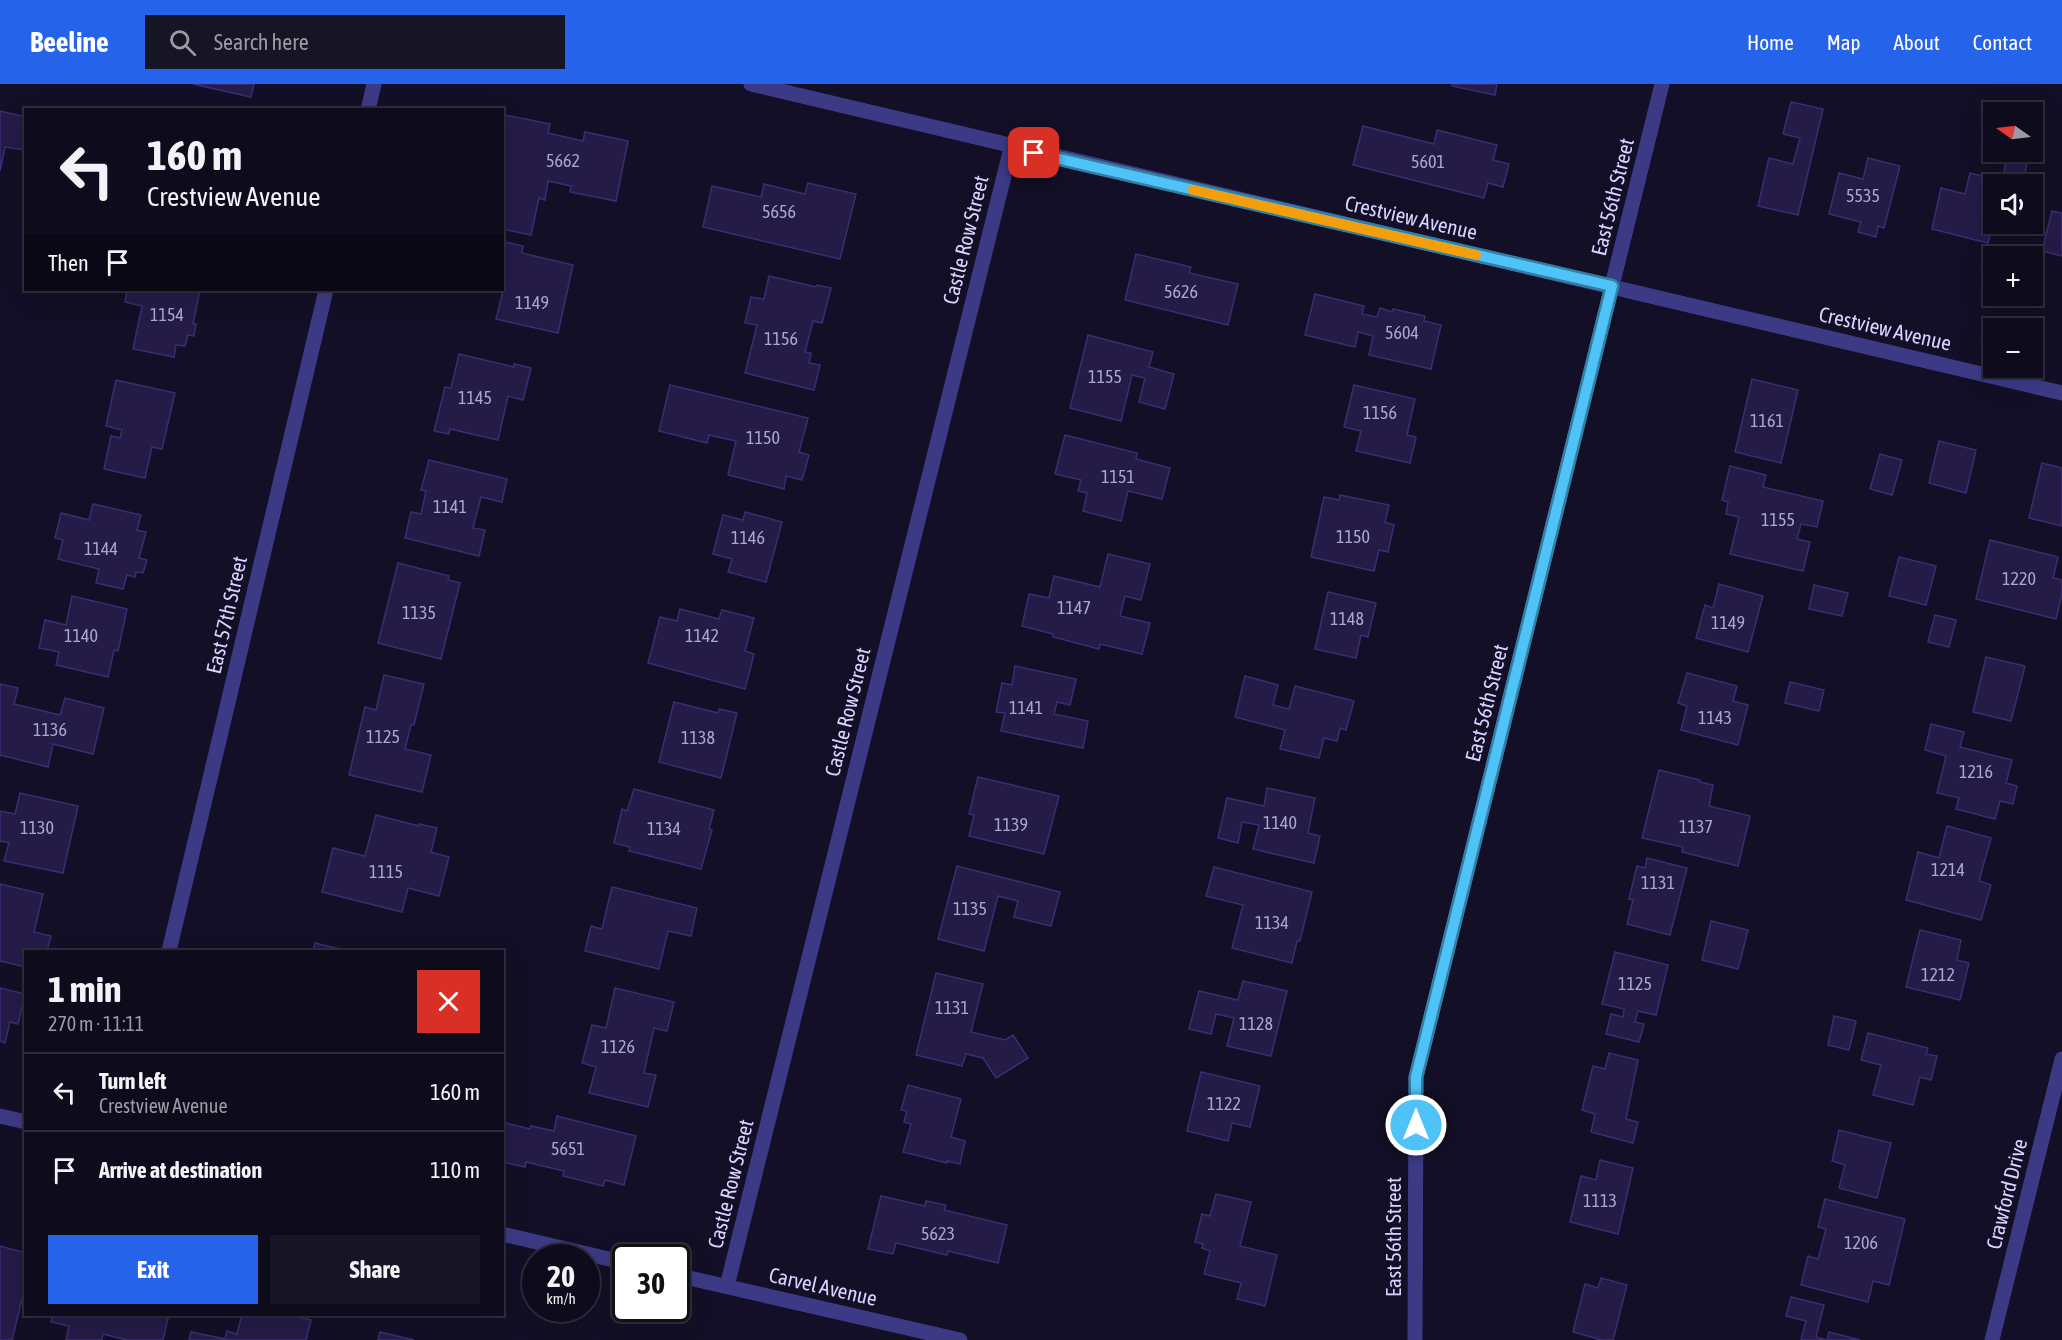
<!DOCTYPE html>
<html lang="en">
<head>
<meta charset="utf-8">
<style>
  :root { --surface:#0e0b1c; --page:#171425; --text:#f1f3f6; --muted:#9b9ba3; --line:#2e2b3b; --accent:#2563eb }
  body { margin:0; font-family:"Asap Condensed",sans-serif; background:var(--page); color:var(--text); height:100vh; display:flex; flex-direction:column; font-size:22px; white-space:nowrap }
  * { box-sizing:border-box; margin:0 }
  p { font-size:20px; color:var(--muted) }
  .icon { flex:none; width:33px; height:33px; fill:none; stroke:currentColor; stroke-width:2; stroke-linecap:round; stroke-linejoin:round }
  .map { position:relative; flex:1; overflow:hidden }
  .details { position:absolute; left:24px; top:866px; width:480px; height:366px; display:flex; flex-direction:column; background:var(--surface); border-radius:0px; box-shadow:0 6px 24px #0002,0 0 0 2px var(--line) }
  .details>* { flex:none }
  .hud { position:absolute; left:24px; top:24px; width:480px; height:183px; border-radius:0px; box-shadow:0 6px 24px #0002,0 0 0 2px var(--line); background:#0e0b1c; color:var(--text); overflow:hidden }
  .needle { width:39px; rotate:284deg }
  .tools { position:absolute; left:1983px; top:18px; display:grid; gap:12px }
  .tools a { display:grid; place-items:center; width:60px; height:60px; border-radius:0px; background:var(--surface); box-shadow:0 6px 24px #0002,0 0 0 2px var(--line); font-size:30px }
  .speed { position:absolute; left:522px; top:1160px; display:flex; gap:12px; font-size:30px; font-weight:700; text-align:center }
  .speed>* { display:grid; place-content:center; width:78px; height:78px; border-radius:50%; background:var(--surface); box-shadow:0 6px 24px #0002,0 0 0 2px var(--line); line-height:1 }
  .speed small { font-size:15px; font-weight:400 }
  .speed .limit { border:3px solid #111; border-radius:9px; background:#fff; color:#111 }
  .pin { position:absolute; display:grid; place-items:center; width:51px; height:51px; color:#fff; margin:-26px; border-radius:12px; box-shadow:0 3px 9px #0006 }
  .me { position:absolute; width:66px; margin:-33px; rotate:0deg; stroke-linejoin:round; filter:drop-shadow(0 0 4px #0008) }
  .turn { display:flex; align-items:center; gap:21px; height:126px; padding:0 24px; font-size:27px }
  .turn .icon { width:78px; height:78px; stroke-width:2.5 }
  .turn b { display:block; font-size:42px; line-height:51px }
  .then { display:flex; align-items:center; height:57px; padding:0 24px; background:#0003; gap:12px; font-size:22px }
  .round { display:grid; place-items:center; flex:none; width:63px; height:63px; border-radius:0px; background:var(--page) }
  .head { display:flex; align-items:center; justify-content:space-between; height:102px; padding:0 24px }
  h1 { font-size:36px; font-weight:700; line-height:45px }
  .button { display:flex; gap:12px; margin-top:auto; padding:12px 24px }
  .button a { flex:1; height:69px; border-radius:0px; background:var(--accent); color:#fff; font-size:24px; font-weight:700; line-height:69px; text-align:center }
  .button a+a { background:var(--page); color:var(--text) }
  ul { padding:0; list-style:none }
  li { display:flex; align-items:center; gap:18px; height:78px; padding:0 24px; border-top:2px solid var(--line) }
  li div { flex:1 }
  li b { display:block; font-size:22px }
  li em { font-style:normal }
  header { display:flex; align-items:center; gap:36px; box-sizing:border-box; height:84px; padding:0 30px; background:var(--accent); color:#fff }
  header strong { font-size:28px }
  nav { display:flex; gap:33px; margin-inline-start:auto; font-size:21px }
  .search { width:420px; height:54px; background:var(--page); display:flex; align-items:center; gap:15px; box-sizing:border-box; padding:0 21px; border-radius:0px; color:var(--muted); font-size:22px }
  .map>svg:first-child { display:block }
  .building { fill:#241b47; stroke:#3b2d73; stroke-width:1.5 }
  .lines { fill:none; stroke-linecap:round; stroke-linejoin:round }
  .street { stroke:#3d3a85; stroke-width:15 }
  .route-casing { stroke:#337fa1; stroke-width:15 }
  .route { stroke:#4fc3f7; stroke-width:10 }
  .slow { stroke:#f59e0b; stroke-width:10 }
  .labels { text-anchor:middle; stroke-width:6; stroke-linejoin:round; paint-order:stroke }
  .number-label { font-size:18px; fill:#aca6d1 }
  .street-label { font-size:21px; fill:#d9d4ff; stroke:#130f26 }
</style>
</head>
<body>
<header>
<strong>Beeline</strong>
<div class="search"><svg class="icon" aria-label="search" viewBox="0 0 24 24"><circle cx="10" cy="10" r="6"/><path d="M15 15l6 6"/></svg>Search here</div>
<nav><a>Home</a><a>Map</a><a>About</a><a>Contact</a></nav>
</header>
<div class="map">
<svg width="2062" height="1256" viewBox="0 0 2062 1256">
  <rect width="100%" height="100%" fill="#130f26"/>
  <!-- building -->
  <g class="building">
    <polygon points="193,0 254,0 251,13"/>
    <polygon points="1452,0 1497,0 1495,11 1452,2"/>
    <polygon points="1791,18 1823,25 1798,131 1758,122 1769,74 1793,80 1800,54 1783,50"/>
    <polygon points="0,27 26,33 24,66 5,63 0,87"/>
    <polygon points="505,31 550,40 548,49 583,57 585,48 628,57 616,117 570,108 571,102 548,97 545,116 539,114 531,151 502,145 502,41"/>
    <polygon points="1363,42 1434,60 1437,46 1497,61 1493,76 1509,80 1503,103 1488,99 1484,114 1353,81"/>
    <polygon points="2008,68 2030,68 2022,100 2002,98"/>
    <polygon points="1868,74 1900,82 1884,144 1878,142 1876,153 1858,148 1861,138 1829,130 1839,89 1863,95"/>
    <polygon points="1970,89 1999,96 1998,100 1994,100 1994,136 1988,159 1932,145 1941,104 1965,110"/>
    <polygon points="808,99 856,110 840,175 703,143 712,102 761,113 764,100 805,110"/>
    <polygon points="2052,127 2062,129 2062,172 2042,167"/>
    <polygon points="502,157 523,162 522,169 573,181 558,249 496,235 504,203"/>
    <polygon points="1136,170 1191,183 1189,189 1238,200 1228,241 1125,216"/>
    <polygon points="769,192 816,203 817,201 831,204 822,239 813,237 805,268 811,269 809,279 820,281 814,306 745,289 757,241 745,239 751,213 764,215"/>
    <polygon points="127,206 200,206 193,240 196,240 194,252 188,251 185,262 176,261 174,273 133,265 142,222 125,218"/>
    <polygon points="1315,210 1364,222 1362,230 1377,233 1380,224 1392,228 1393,225 1425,232 1424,237 1441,241 1431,285 1369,271 1373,252 1358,248 1355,263 1305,251"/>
    <polygon points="1088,251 1153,268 1149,283 1174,290 1165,325 1139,318 1145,294 1132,291 1121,337 1070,324"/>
    <polygon points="459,270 514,283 514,280 531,284 523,316 508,312 498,356 450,345 449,350 434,347 445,303 451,304"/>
    <polygon points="1752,295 1798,306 1781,379 1735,368"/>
    <polygon points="116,296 175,309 162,365 152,363 145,394 104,385 111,352 120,354 122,346 106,342"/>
    <polygon points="670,301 808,334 799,368 809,371 802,396 786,392 784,405 728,391 736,357 709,351 707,359 659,347"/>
    <polygon points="1354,301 1415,315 1407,351 1416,353 1410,379 1356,367 1361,347 1344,343"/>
    <polygon points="1065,351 1137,369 1136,375 1170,384 1162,415 1128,407 1121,437 1083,427 1087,409 1078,407 1081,396 1055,390"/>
    <polygon points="1939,357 1976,366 1966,409 1929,399"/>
    <polygon points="1880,370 1902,376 1892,411 1870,405"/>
    <polygon points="429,376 507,395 502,418 481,413 473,444 485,446 479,472 405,454 411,428 421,430 426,407 421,406"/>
    <polygon points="2042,379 2062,384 2062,442 2029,434"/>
    <polygon points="1730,382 1766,391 1763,403 1823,417 1817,443 1801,440 1797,455 1810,458 1803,487 1730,470 1739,433 1726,430 1728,418 1722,416"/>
    <polygon points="1340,411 1389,421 1385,438 1394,441 1388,468 1379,466 1374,487 1311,473 1324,413 1339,416"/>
    <polygon points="93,420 141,431 137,446 146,448 139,474 147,476 143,489 136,488 135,493 127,491 123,505 96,499 99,485 58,475 63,456 55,454 61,429 89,436"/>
    <polygon points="745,428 782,438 766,498 728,488 732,475 713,470 723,431 743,436"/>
    <polygon points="1990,456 2058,473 2053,494 2062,496 2062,510 2056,535 1976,515"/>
    <polygon points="1108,470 1150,480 1141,516 1125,512 1120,532 1150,539 1142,570 1100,560 1099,565 1053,553 1053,550 1022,542 1029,510 1049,514 1054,492 1100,503"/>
    <polygon points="1899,473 1936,482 1926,521 1889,512"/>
    <polygon points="398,479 449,492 448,496 460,499 441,575 378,559"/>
    <polygon points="1719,500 1763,512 1748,568 1696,554 1705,521 1713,524"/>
    <polygon points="1814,501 1848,509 1842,532 1809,525"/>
    <polygon points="1328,508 1376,519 1368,553 1361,551 1356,574 1315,565"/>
    <polygon points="72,512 127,525 118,567 114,566 108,593 56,581 59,568 39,564 45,536 66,541"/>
    <polygon points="680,525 719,535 722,526 754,534 745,567 754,570 745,605 648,579 660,533 677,537"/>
    <polygon points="1935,531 1956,536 1949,563 1928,558"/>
    <polygon points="1986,573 2025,582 2011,637 1973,628"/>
    <polygon points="1015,582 1076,595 1070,621 1057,618 1054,630 1088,637 1083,664 1001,647 1005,629 996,628 1002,599 1012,601"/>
    <polygon points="1687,589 1737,602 1733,617 1748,621 1738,661 1681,646 1687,622 1678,619"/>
    <polygon points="384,591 424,600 414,641 411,641 405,665 431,671 422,708 349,691 365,623 376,626"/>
    <polygon points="1245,592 1278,601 1273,621 1289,625 1295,602 1354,617 1346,646 1340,644 1337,657 1324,654 1319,674 1280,665 1285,646 1235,633"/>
    <polygon points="1790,598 1824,606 1819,627 1785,619"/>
    <polygon points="0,600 18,604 14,620 60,631 65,614 104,624 93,670 53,660 48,683 0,671 0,673"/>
    <polygon points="674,618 718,629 719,625 737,629 721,694 659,678"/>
    <polygon points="1931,640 1964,648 1960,663 2012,676 2006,699 2017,702 2013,720 2000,717 1995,735 1956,725 1959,714 1937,709 1946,672 1925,666"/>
    <polygon points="1659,686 1700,696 1700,698 1713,701 1709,722 1750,732 1738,782 1682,768 1683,763 1642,754"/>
    <polygon points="978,693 1059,712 1044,770 969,752 974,731 969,730"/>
    <polygon points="1267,704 1315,714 1308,749 1320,752 1314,779 1253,765 1259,741 1242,738 1238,759 1218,754 1227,714 1264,722"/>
    <polygon points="634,705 714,726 709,745 712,746 701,785 629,767 630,763 614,759 622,725 627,727"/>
    <polygon points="20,709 78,722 63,789 4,777 9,759 0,757 0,727 15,730"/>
    <polygon points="376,731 419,742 419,740 437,744 431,768 449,773 439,812 408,804 402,828 322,808 333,764 365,772"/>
    <polygon points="1947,742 1991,754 1979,797 1991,801 1981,836 1906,816 1918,768 1939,774"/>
    <polygon points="1647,774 1687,784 1670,851 1627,840 1633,816 1629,815 1637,782 1645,784"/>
    <polygon points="957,782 1060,808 1051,842 1014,833 1018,817 998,812 984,867 938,855"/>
    <polygon points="1214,783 1312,808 1300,857 1297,857 1292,879 1232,864 1243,821 1206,812"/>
    <polygon points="0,800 43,810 34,848 51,852 47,867 26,867 26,883 0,877"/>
    <polygon points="612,803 697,824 691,852 668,847 659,885 585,867 591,842 602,845"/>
    <polygon points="1711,837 1748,846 1738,885 1702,876"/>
    <polygon points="1920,846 1961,856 1957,876 1969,879 1960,916 1906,903"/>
    <polygon points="315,859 348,867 313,867"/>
    <polygon points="1615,868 1668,881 1656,931 1638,927 1635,938 1644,940 1639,958 1606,950 1611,930 1623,933 1624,925 1602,920"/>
    <polygon points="936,889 983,900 971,948 1005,956 1013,951 1028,974 996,994 983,974 966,970 962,982 916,971"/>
    <polygon points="1243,897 1287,907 1271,972 1227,962 1234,934 1216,930 1211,950 1189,945 1199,907 1238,916"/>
    <polygon points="0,904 25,910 18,940 10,938 5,959 0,957"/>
    <polygon points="615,904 674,918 667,947 654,944 644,989 656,991 648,1023 589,1009 596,983 582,979 592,941 606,944"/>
    <polygon points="1834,932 1856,937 1849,966 1828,961"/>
    <polygon points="1868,949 1928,964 1926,970 1937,972 1931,996 1920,993 1913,1021 1873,1011 1881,981 1861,976"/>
    <polygon points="1609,969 1638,976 1626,1035 1638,1038 1633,1059 1591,1048 1595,1030 1582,1026 1593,982 1605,985"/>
    <polygon points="1201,988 1260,1002 1250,1043 1232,1039 1228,1057 1187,1047"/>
    <polygon points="908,1001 961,1015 951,1053 965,1057 960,1080 947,1077 947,1079 903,1068 911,1040 904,1038 907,1027 901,1026"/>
    <polygon points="557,1032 636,1052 624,1101 605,1096 603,1102 563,1092 564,1087 526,1078 525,1083 502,1078 502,1038 530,1045 531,1042 554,1047"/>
    <polygon points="1839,1046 1891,1059 1877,1114 1839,1104 1845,1081 1832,1077"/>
    <polygon points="1600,1076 1633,1084 1618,1150 1570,1138 1581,1092 1596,1096"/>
    <polygon points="1216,1110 1251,1118 1240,1162 1277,1171 1265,1222 1237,1215 1241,1199 1204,1190 1210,1167 1202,1164 1203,1160 1195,1158 1202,1130 1210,1132"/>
    <polygon points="881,1112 925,1122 926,1117 946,1121 944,1126 1007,1141 998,1179 948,1167 947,1171 896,1159 893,1170 868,1165"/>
    <polygon points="1825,1115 1905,1135 1889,1201 1873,1197 1868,1218 1801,1201 1808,1172 1818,1175 1826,1145 1818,1143"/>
    <polygon points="0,1162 26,1169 26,1199 12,1256 0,1256"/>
    <polygon points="1601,1194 1627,1201 1613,1256 1602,1256 1573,1248 1585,1200 1598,1204"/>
    <polygon points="1791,1213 1824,1221 1816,1253 1826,1256 1801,1256 1806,1237 1786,1232"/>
    <polygon points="53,1230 169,1230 163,1256 127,1256 103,1250 102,1256 66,1256 69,1242 51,1238"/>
    <polygon points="242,1230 287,1230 311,1236 306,1256 189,1256 191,1248 225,1255 227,1247 237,1250"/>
    <polygon points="380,1248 414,1256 378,1256"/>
    <polygon points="1829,1248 1860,1256 1827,1256"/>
  </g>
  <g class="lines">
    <!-- street -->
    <g class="street">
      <path d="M751,0C1187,107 1626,202 2062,309"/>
      <polyline points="368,26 374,0"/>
      <polyline points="169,867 326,206"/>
      <polyline points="0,1032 26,1038"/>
      <polyline points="502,1150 626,1179"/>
      <polyline points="676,1191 960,1256"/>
      <polyline points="727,1202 1011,64"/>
      <polyline points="1415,1256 1416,993 1662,0"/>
      <polyline points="1992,1256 2062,975"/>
    </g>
  </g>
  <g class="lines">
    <defs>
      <polyline id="route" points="1034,69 1612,202 1416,993 1416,1041"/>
    </defs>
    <!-- route casing -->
    <use href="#route" class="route-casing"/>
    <!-- route -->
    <use href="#route" class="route"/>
    <!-- slow -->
    <polyline class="slow" points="1193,106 1476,171"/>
  </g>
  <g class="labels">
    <!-- number labels -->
    <g class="number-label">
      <text x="563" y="83">5662</text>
      <text x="1428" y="84">5601</text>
      <text x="1863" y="118">5535</text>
      <text x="779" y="134">5656</text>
      <text x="1181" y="214">5626</text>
      <text x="532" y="225">1149</text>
      <text x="167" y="237">1154</text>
      <text x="1402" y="255">5604</text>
      <text x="781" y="261">1156</text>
      <text x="1105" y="299">1155</text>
      <text x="475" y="320">1145</text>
      <text x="1380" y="335">1156</text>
      <text x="1767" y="343">1161</text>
      <text x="763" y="360">1150</text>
      <text x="1118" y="399">1151</text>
      <text x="450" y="429">1141</text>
      <text x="1778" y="442">1155</text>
      <text x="1353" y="459">1150</text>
      <text x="748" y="460">1146</text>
      <text x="101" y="471">1144</text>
      <text x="2019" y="501">1220</text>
      <text x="1074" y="530">1147</text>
      <text x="419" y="535">1135</text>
      <text x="1347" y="541">1148</text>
      <text x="1728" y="545">1149</text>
      <text x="81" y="558">1140</text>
      <text x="702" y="558">1142</text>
      <text x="1026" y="630">1141</text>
      <text x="1715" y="640">1143</text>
      <text x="50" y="652">1136</text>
      <text x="383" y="659">1125</text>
      <text x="698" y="660">1138</text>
      <text x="1976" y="694">1216</text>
      <text x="1280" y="745">1140</text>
      <text x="1011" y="747">1139</text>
      <text x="1696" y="749">1137</text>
      <text x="37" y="750">1130</text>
      <text x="664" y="751">1134</text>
      <text x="1948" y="792">1214</text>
      <text x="386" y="794">1115</text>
      <text x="1658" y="805">1131</text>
      <text x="970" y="831">1135</text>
      <text x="1272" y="845">1134</text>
      <text x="1938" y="897">1212</text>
      <text x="1635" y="906">1125</text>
      <text x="952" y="930">1131</text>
      <text x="1256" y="946">1128</text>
      <text x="618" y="969">1126</text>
      <text x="1224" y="1026">1122</text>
      <text x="568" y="1071">5651</text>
      <text x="1600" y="1123">1113</text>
      <text x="938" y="1156">5623</text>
      <text x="1861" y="1165">1206</text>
    </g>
    <!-- street labels -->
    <g class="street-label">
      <text transform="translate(1613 113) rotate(-76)" y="7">East 56th Street</text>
      <text transform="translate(1411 134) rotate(13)" y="7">Crestview Avenue</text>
      <text transform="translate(966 156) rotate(-76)" y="7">Castle Row Street</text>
      <text transform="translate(1885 245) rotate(13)" y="7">Crestview Avenue</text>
      <text transform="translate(227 531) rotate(-77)" y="7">East 57th Street</text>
      <text transform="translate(1487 619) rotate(-76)" y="7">East 56th Street</text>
      <text transform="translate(848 628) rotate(-76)" y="7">Castle Row Street</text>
      <text transform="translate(731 1100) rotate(-76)" y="7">Castle Row Street</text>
      <text transform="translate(2007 1110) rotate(-76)" y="7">Crawford Drive</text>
      <text transform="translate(1394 1153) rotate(-90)" y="7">East 56th Street</text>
      <text transform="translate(823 1203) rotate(13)" y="7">Carvel Avenue</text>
    </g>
  </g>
</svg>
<div class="tools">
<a><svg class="needle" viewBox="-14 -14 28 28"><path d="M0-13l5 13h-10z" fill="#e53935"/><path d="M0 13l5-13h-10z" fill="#9b9ba3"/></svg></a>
<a><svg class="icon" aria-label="sound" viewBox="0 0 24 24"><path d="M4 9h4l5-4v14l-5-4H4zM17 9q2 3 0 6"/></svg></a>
<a>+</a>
<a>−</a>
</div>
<div class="speed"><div>20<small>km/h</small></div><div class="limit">30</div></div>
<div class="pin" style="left:1034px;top:69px;background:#d93025"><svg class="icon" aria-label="arrive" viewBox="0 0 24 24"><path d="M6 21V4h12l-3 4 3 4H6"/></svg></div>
<svg class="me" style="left:1416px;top:1041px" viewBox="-20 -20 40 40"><circle r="17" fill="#4fc3f7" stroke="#fff" stroke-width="3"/><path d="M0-11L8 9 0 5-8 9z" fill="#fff"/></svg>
<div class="hud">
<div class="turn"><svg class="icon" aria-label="left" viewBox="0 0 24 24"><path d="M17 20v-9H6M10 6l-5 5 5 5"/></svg><div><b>160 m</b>Crestview Avenue</div></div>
<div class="then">Then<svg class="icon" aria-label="arrive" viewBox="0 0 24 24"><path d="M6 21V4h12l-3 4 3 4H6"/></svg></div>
</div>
<section class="details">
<div class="head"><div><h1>1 min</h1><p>270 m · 11:11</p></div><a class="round" style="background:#d93025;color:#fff"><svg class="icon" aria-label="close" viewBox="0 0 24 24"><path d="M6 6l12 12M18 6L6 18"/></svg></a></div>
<ul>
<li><svg class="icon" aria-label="left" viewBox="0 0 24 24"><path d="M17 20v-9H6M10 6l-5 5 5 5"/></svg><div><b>Turn left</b><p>Crestview Avenue</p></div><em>160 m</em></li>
<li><svg class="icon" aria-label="arrive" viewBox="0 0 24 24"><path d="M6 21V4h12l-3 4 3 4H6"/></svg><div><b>Arrive at destination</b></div><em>110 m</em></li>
</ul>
<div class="button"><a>Exit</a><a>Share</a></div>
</section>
</div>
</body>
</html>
